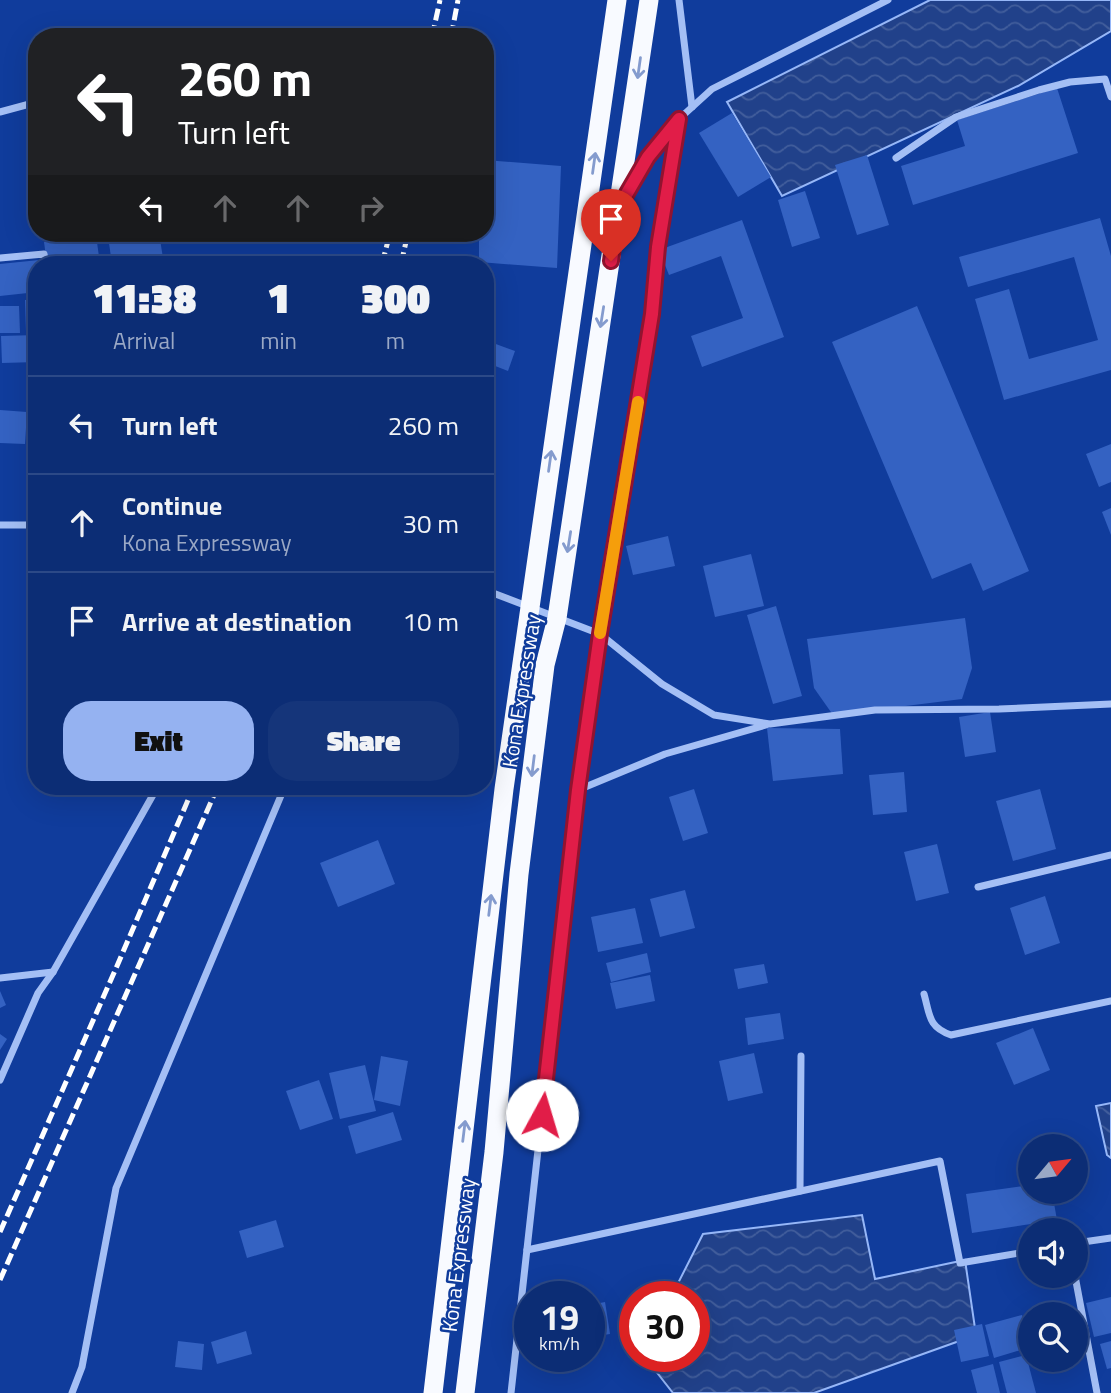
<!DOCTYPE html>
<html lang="en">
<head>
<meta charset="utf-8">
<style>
  :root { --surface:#0c2d75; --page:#15357a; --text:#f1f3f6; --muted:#9aa8c5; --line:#2c4987; --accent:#95b2f1 }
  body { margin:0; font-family:"Titillium Web",sans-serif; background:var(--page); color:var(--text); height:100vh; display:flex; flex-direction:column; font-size:26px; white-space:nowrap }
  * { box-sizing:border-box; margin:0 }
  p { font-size:23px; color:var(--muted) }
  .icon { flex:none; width:38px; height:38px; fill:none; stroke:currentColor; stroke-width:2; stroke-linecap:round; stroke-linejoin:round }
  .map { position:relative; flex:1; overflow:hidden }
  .details { position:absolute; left:28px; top:256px; width:466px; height:539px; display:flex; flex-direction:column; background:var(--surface); border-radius:28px; box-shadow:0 7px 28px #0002,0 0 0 2px var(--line) }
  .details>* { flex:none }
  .hud { position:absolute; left:28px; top:28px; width:466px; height:214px; border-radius:28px; box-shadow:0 7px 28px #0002,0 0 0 2px var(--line); background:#202124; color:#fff; overflow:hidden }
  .needle { width:46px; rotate:61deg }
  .controls { position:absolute; left:1018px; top:1134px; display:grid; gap:14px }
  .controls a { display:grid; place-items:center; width:70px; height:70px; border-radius:50%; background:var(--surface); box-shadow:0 7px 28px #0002,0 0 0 2px var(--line); font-size:35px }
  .speed { position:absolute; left:514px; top:1281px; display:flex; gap:14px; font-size:35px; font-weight:700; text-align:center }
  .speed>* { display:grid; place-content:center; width:91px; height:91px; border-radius:50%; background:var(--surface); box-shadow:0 7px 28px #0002,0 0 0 2px var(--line); line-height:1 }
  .speed small { font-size:18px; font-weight:400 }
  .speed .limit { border:10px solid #d22; background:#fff; color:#111 }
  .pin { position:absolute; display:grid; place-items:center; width:60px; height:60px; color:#fff; margin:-72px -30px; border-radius:50% 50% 50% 0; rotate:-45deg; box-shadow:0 0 7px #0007 }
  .pin .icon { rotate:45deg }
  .me { position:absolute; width:77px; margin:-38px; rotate:6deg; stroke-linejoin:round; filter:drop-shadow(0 0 5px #0008) }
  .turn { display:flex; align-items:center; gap:24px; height:147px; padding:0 35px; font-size:32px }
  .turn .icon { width:91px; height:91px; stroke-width:2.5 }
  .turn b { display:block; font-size:49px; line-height:60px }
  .lanes { display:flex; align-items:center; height:66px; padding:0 35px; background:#0003; justify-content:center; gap:35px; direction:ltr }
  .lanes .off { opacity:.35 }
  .eta { display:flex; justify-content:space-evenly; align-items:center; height:119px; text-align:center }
  .eta b { font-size:42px; font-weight:800; line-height:49px }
  .cta { display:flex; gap:14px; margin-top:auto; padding:14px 35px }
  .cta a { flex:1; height:80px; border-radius:28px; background:var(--accent); color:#111; font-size:28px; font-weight:800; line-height:80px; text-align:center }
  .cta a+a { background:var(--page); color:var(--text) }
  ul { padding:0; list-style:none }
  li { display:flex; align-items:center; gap:21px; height:98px; padding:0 35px; border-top:2px solid var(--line) }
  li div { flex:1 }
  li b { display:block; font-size:26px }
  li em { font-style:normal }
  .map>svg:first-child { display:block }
  .water { fill:url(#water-waves); stroke:#96b7f8; stroke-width:2 }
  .building { fill:#3462c2 }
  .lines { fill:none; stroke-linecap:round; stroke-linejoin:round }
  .minor { stroke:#a4bff5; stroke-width:7 }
  .trunk { stroke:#f8faff; stroke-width:19 }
  .rail { stroke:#fff; stroke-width:5; stroke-dasharray:12 5; stroke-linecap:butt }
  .oneway { stroke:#849bce }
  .route-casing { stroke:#92132f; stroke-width:18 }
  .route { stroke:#e11d48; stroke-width:12 }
  .slow { stroke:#f59e0b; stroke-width:12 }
  .labels { text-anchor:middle; stroke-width:5; stroke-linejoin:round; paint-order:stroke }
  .street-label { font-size:21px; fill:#fff; stroke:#103c9c }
</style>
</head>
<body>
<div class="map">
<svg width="1111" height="1393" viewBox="0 0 1111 1393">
  <defs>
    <pattern id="water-waves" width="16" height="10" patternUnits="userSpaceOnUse" patternTransform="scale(1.75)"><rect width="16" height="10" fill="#21418a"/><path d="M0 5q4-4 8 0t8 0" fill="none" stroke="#425e9c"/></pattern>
  </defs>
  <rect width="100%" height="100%" fill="#103c9c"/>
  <!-- water -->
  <g class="water">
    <polygon points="930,0 1111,0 1111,31 1018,86 782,196 727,102"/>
    <polygon points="1111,1103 1111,1158 1107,1155 1096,1106"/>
    <polygon points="862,1215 875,1279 965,1260 976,1335 814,1393 673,1393 644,1356 695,1356 695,1297 671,1297 703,1234"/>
  </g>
  <!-- building -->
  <g class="building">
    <polygon points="1057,88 1078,153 913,205 901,166 965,146 957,120"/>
    <polygon points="732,113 771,177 738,197 699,133"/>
    <polygon points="867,155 889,225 857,235 835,165"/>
    <polygon points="485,160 561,166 557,268 479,262 479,233 485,233"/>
    <polygon points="805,191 820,238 792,247 778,200"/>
    <polygon points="1100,218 1111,256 1111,370 1004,400 975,299 1009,289 1029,359 1098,340 1074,257 968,287 959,257"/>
    <polygon points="742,220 784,337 702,367 691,336 743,318 721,256 669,275 659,250"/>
    <polygon points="133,233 159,233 163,258 112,264 108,236"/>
    <polygon points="96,235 100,264 47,264 44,242"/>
    <polygon points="39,260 37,292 0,296 0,264"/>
    <polygon points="37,299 37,331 26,331 25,300"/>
    <polygon points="0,306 19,306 20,333 0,333"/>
    <polygon points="917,306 1029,571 983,591 971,563 932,579 832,342"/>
    <polygon points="37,335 37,362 2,363 1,336"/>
    <polygon points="485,340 515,351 508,371 485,362"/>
    <polygon points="0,410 27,412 25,444 0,443"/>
    <polygon points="1111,444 1111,482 1099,487 1086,454"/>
    <polygon points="1111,508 1111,535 1102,512"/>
    <polygon points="668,536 675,566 633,575 626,546"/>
    <polygon points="751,554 764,606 715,617 703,566"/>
    <polygon points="776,606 802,696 773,704 747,615"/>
    <polygon points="965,618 972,668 962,699 833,715 814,688 807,639"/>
    <polygon points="990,712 996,752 965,757 959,717"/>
    <polygon points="767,728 840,729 843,774 773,781"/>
    <polygon points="904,772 907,812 873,815 869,775"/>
    <polygon points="694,789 708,833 683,841 669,797"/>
    <polygon points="1040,789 1056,849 1013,861 996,801"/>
    <polygon points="378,840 395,884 338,907 320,863"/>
    <polygon points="937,844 949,893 916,901 904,852"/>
    <polygon points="685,890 695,928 660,937 650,899"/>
    <polygon points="1045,896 1060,943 1025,955 1010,908"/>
    <polygon points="635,908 643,943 598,952 591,917"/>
    <polygon points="647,953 651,972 611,982 606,963"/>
    <polygon points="764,964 768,983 738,989 734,969"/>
    <polygon points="650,975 655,1001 616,1009 610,983"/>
    <polygon points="0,991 6,1005 0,1008"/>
    <polygon points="780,1013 784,1039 748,1045 745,1018"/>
    <polygon points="1033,1028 1050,1070 1014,1085 996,1043"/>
    <polygon points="0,1034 7,1039 0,1050"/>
    <polygon points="754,1053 763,1093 728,1101 719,1061"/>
    <polygon points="381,1056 408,1061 400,1106 374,1100"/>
    <polygon points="365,1065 376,1111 340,1119 329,1073"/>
    <polygon points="319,1080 333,1119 300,1130 286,1091"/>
    <polygon points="393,1112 402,1140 356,1154 348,1126"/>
    <polygon points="1031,1185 1031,1192 1052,1192 1057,1220 972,1233 966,1194"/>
    <polygon points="276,1220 284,1247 247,1258 239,1231"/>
    <polygon points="1111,1297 1111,1333 1094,1337 1086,1303"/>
    <polygon points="605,1302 610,1334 590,1337 590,1305"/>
    <polygon points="1022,1315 1031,1347 994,1358 985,1325"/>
    <polygon points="982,1324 989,1356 961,1362 954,1330"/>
    <polygon points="246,1331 252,1354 217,1364 211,1342"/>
    <polygon points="178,1341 204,1344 202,1370 175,1367"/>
    <polygon points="1111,1341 1111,1368 1107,1369 1100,1344"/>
    <polygon points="1026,1355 1036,1393 1007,1393 999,1362"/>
    <polygon points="993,1364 1000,1393 977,1393 971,1370"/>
  </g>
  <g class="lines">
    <!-- minor -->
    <g class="minor">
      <polyline points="679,0 692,107"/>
      <polyline points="0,112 37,102"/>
      <polyline points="896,158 956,117 1039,90 1070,82 1105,79 1111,97"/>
      <polyline points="627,192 648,157 679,119 712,89 888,0"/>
      <polyline points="0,258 44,254 46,264"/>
      <polyline points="0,525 32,525 37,535"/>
      <polyline points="485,590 600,634 662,684 714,715 770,724 875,710 999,709 1111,704"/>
      <polyline points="578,790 665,754 766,725"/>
      <polyline points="978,887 1111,855"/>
      <polyline points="0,978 53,972"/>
      <path d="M924,994C930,1015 928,1027 951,1035L1111,1001"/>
      <polyline points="0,1080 38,993 53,972 158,786"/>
      <polyline points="800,1191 801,1056"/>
      <polyline points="1076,1243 1111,1238"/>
      <polyline points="527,1250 940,1161 960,1263 1031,1251"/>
      <polyline points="1075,1276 1097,1393"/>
      <polyline points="72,1393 82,1367 116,1188 285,786"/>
      <polyline points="511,1393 578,790 600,634 651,314 658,247 679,119"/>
    </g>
    <!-- trunk -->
    <g class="trunk">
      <polyline points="433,1393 504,789 617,0"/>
      <polyline points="465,1393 494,1152 519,874 545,665 557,618 649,0"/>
    </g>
    <!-- rail -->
    <g class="rail">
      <polyline points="432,37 440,0"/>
      <polyline points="451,37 458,0"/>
      <polyline points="382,264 390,233"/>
      <polyline points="401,264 408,233"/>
      <polyline points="0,1232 117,966 194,786"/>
      <polyline points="0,1280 218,786"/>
    </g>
  </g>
  <!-- one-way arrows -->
  <defs><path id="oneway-shaft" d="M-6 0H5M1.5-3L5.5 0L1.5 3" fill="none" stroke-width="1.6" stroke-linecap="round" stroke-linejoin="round" transform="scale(1.75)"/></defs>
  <g class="oneway">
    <use href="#oneway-shaft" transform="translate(639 68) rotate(98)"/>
    <use href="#oneway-shaft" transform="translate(594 163) rotate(-82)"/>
    <use href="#oneway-shaft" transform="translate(602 317) rotate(99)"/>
    <use href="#oneway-shaft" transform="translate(550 461) rotate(-82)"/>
    <use href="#oneway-shaft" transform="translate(569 542) rotate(99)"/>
    <use href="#oneway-shaft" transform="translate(533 766) rotate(97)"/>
    <use href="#oneway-shaft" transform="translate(490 905) rotate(-83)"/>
    <use href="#oneway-shaft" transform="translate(464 1131) rotate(-83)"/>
  </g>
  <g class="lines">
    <defs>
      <polyline id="route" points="542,1115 578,790 600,634 652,314 658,247 679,119 648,157 619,207 611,261"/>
    </defs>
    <!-- route casing -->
    <use href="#route" class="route-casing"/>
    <!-- route -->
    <use href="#route" class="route"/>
    <!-- slow -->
    <polyline class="slow" points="600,633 638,402"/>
  </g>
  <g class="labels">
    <!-- street labels -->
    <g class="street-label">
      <text transform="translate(522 691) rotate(-81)" y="7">Kona Expressway</text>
      <text transform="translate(459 1255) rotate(-83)" y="7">Kona Expressway</text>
    </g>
  </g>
</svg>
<div class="controls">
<a><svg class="needle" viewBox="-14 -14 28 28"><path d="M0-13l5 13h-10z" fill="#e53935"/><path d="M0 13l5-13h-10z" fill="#9aa8c5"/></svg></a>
<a><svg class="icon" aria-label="sound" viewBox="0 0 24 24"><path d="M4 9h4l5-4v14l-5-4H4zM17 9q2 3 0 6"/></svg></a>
<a><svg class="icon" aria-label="search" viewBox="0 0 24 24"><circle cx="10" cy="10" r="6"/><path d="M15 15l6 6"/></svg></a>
</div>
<div class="speed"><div>19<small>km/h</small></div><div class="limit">30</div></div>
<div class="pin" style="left:611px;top:261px;background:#d93025"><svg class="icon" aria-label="arrive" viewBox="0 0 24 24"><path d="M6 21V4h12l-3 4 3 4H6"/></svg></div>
<svg class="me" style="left:542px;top:1115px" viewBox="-20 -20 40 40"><circle r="19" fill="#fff"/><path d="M0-13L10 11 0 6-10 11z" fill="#e11d48"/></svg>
<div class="hud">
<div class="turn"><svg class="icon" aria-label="left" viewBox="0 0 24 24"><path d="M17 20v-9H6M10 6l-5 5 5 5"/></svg><div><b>260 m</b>Turn left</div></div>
<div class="lanes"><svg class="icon" aria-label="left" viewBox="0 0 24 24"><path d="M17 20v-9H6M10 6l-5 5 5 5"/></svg><svg class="icon off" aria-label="ahead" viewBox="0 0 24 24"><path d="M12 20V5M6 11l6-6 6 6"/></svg><svg class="icon off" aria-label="ahead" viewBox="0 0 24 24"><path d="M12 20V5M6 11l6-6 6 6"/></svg><svg class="icon off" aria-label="right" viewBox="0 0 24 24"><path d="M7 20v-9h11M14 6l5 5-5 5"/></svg></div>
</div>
<section class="details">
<div class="eta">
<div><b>11:38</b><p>Arrival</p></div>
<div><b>1</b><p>min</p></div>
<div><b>300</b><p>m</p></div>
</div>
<ul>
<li><svg class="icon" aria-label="left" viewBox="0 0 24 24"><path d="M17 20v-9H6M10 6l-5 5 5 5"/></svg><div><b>Turn left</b></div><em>260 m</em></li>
<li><svg class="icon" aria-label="ahead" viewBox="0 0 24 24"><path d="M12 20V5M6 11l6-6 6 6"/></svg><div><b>Continue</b><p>Kona Expressway</p></div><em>30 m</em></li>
<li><svg class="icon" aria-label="arrive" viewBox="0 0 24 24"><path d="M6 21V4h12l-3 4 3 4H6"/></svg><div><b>Arrive at destination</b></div><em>10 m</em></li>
</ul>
<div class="cta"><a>Exit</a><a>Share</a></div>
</section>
</div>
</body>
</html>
